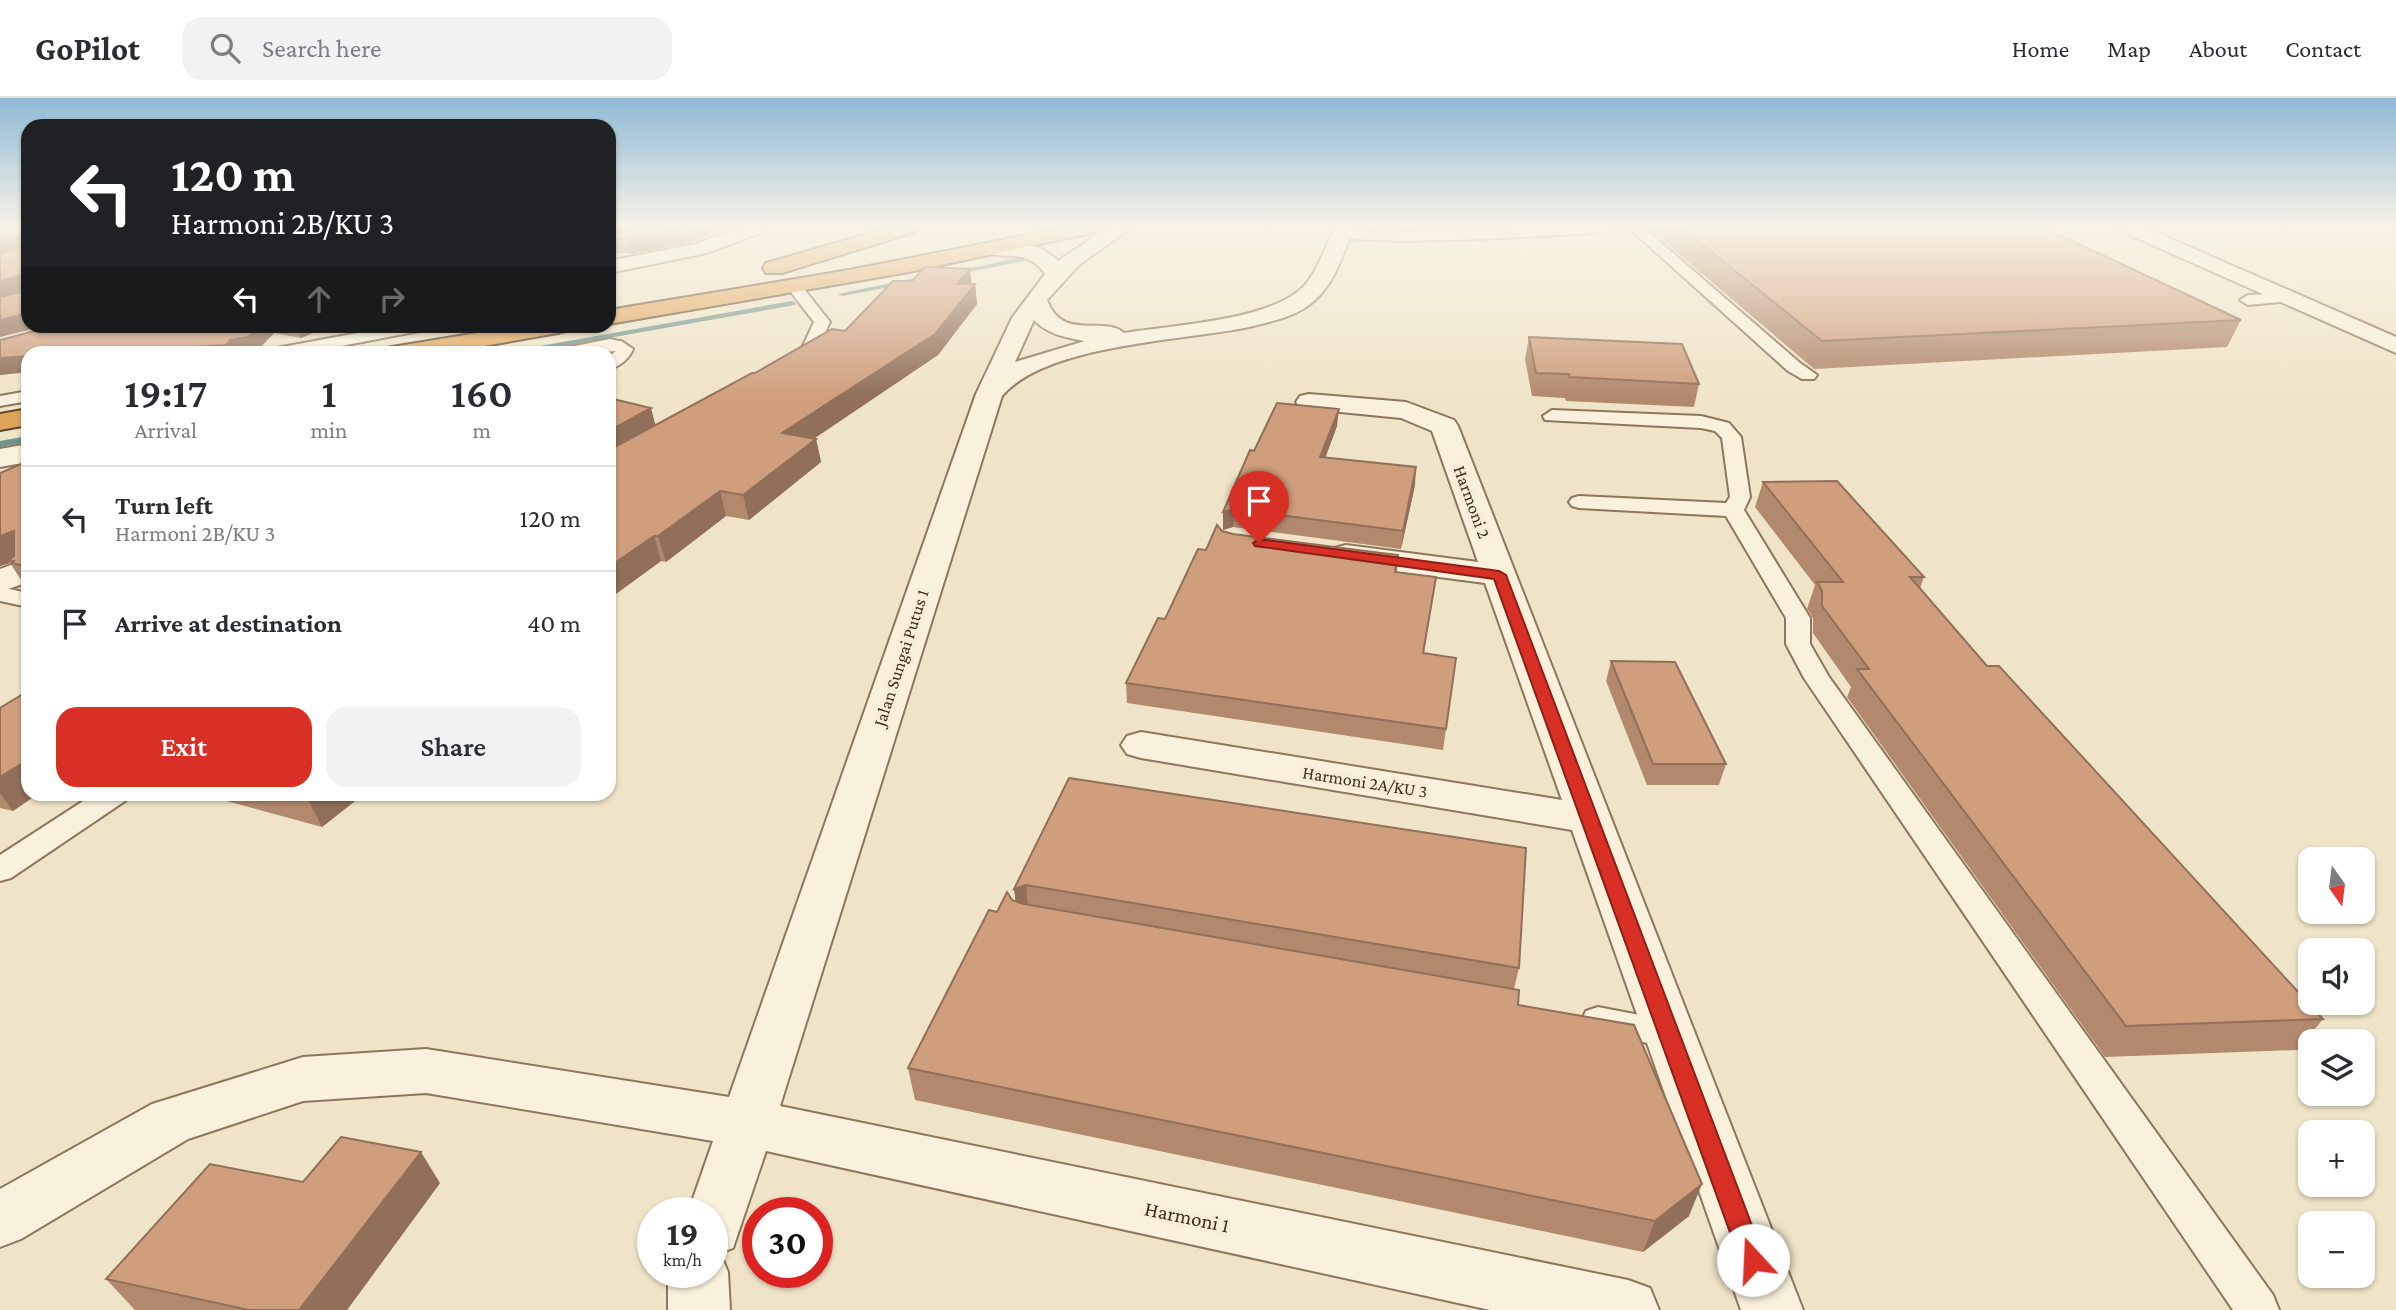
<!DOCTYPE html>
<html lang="en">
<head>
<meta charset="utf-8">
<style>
  :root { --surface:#fff; --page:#f2f2f3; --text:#2b2b33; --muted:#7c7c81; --line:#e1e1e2; --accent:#d93025 }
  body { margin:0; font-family:"Crimson Pro",serif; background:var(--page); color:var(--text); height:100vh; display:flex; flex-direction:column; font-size:26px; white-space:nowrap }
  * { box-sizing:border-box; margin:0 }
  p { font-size:23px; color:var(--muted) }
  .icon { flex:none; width:38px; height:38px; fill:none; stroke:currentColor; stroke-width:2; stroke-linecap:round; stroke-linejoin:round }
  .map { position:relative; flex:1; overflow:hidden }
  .sheet { position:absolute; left:21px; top:248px; width:595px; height:455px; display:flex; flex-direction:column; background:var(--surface); border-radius:21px; box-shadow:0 2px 5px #0004 }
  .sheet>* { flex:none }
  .banner { position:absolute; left:21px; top:21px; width:595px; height:214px; border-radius:21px; box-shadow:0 2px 5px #0004; background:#202124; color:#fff; overflow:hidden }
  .needle { width:46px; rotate:166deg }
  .fabs { position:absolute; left:2298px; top:749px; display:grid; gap:14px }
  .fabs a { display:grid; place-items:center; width:77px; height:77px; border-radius:14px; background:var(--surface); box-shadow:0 2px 5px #0004; font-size:35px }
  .speed { position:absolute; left:637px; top:1099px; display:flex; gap:14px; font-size:35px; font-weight:700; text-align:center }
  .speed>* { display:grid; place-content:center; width:91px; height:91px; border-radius:50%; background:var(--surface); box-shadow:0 2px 5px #0004; line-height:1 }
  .speed small { font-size:18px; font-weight:400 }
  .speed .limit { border:10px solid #d22; background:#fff; color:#111 }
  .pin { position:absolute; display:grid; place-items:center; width:60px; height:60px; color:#fff; margin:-72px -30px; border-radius:50% 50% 50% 0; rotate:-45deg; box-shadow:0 0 7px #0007 }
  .pin .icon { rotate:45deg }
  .me { position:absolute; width:77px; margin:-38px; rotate:340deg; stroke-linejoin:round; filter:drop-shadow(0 0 5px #0008) }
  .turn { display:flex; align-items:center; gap:24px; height:147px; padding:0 35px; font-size:32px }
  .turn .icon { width:91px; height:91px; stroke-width:2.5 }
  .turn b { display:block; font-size:49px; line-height:60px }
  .lanes { display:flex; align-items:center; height:66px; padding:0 35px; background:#0003; justify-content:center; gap:35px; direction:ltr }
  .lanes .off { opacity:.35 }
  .eta { display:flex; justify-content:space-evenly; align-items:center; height:119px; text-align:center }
  .eta b { font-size:42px; font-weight:600; line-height:49px }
  .cta { display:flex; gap:14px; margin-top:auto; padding:14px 35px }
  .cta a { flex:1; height:80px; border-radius:21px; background:var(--accent); color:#fff; font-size:28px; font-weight:600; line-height:80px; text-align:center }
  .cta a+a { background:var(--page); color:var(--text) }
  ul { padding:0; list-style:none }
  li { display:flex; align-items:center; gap:21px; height:105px; padding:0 35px; border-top:2px solid var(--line) }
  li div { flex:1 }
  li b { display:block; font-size:26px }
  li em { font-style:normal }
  header { display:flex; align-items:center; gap:42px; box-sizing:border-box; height:98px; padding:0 35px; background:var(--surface); border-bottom:2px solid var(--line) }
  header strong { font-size:33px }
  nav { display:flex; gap:38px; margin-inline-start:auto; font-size:24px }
  .search { width:490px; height:63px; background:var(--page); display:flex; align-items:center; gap:18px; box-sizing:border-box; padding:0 24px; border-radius:21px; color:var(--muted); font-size:26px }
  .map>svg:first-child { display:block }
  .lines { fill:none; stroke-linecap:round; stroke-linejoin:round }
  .stream { fill:#6f938a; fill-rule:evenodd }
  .lane-casing { stroke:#8d765c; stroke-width:4 }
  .street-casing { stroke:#8d765c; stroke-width:4 }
  .highway-casing { stroke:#5b4430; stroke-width:4 }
  .lane { fill:#faf1dc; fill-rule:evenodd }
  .street { fill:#faf1dc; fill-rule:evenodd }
  .highway { fill:#e0a458; fill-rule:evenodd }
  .wall { fill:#b2896c }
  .shaded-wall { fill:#916f58 }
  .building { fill:#cf9f7d; stroke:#916f58; stroke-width:2 }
  .route { fill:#d93025; stroke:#8d1f18; stroke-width:2 }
  .labels { text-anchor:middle; stroke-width:7; stroke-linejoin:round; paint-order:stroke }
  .street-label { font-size:18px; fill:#3d2e20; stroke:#f7eed8 }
  .near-street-label { font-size:21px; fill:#3d2e20; stroke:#f7eed8 }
</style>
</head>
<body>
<header>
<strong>GoPilot</strong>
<div class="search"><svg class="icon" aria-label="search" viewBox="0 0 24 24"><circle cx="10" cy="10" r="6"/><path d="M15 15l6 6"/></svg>Search here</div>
<nav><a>Home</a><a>Map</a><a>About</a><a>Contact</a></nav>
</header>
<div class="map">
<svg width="2396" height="1212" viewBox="0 0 2396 1212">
  <rect width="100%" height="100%" fill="#f0e4c8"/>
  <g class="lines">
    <!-- stream -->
    <g class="stream">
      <polygon points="1021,159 1025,161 1024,163 953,177 949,175"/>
      <polygon points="930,177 933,177 933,181 842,198 838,196"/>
      <polygon points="792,203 796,205 795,207 518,256 496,256"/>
      <polygon points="28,338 28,344 0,349 0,343"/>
    </g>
    <defs>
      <g id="lane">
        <path d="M1515,130H1615L1608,134C1568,136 1354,152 1334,135L1341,131L1385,135Z"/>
        <polygon points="1629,130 1644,130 1800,265 1817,277 1814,281 1802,281 1788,273"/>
        <polygon points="795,184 800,186 830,224 813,261 790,272 781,267 800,254 814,224 787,189"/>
        <polygon points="2287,195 2292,197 2295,200 2292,203 2248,207 2240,202 2248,197"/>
        <polygon points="396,228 427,228 419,233 300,256 263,256 271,251"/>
        <path d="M621,243L633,251C629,261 619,269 609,271V258L616,253L604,252L602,248L604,244Z"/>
        <polygon points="28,293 28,303 0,308 0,298"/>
        <polygon points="1552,312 1701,318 1729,325 1741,339 1750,399 1744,412 1810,520 1810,546 1829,579 2273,1197 2279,1212 2233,1212 1804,580 1786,546 1786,520 1726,418 1579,410 1572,408 1569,404 1572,400 1579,398 1726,405 1730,399 1722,340 1715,333 1701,330 1545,322 1543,318"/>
        <polygon points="0,489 28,495 28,509 0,503"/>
        <polygon points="94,696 129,696 125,703 11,780 0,783 0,757"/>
        <polygon points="1598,909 1681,925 1687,935 1681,945 1669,949 1586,933 1581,923 1586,913"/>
      </g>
      <g id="street">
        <polygon points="739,130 766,130 763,134 707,155 609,175 609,163 695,146"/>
        <path d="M1107,130H1131L1080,166L1047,202C1062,244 1104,217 1124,235C1171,227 1273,223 1305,187C1319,171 1325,148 1335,130H1355C1343,153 1337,181 1317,200C1300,218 1273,223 1249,229C1183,243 1046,246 1002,298L780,1008L1628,1182L1650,1190L1659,1212H1490L766,1053L733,1150L720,1155L728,1174L730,1212H668V1174H712V1115H688L713,1043L426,995L303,1003L188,1041L21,1141L0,1149V1091L152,1006L303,959L426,951L729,999L976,296L1012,220L1045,176C1029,151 1007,161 983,155L980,151L983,147C1007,141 1040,144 1058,163ZM1034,222C1047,236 1067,240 1085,243L1015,264Z"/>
        <polygon points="2120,130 2146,130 2396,239 2396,255 2123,134"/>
        <polygon points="610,241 619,243 622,248 619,253 556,256 559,251"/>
        <polygon points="1309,296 1406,304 1454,322 1458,328 1803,1212 1741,1212 1572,732 1141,660 1127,656 1121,647 1127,638 1141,634 1562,702 1485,485 1346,467 1334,464 1330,457 1334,450 1346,447 1478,464 1432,333 1401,320 1300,310 1296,304 1300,298"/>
        <polygon points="28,346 28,364 0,369 0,351"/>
        <polygon points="28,461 28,484 0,494 0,471"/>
      </g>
      <g id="highway">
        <polygon points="888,130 918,130 915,134 782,175 766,175 763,170 766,165"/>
        <polygon points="1062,130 1097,130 1094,134 1087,136 909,174 609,226 609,212 849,172"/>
        <polygon points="519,228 570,228 566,233 558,235 438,256 380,256 383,251 392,249"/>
        <polygon points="28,311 28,327 0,332 0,316"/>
      </g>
    </defs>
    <!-- lane casing -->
    <use href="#lane" class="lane-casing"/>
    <!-- street casing -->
    <use href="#street" class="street-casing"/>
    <!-- highway casing -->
    <use href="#highway" class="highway-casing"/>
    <!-- lane -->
    <use href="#lane" class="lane"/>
    <!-- street -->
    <use href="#street" class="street"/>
    <!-- highway -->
    <use href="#highway" class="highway"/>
  </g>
  <!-- wall -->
  <g class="wall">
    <polygon points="609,130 722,130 692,144 631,156 612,154 609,144"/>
    <polygon points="1648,130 2045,130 2241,222 2227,249 1814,271"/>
    <polygon points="971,186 975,186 977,206 938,257 814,340 816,341 821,364 749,422 726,418 666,464 661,463 609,501 609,300 655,327 755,275 845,233"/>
    <polygon points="53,228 329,228 301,240 274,235 255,255 250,256 28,256 28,274 0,277"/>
    <polygon points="1529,239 1699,286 1694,309 1566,303 1565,300 1532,298 1525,261"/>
    <polygon points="1337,328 1325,360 1415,387 1401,451 1233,429 1223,432 1254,353"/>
    <polygon points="28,363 28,491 25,488 10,465 0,468"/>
    <polygon points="1763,384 1924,479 1920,490 1987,568 2323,921 2298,952 2105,959 1847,599 1851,589 1813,535 1813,520 1807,511 1815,487 1755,409"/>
    <polygon points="1222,433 1233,436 1398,457 1397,475 1436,479 1424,555 1456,560 1443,652 1127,605 1126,585 1206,452"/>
    <polygon points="1611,563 1726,666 1719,687 1647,687 1606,583"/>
    <polygon points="0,610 13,713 0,710"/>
    <polygon points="1069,680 1519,870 1514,891 1518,907 1689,1118 1643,1154 915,1002 908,970 997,814 1012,802 1016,803 1014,791"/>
    <polygon points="201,696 364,696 322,729"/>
    <polygon points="303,1084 440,1085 347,1212 135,1212 106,1181"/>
  </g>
  <!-- shaded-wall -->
  <g class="shaded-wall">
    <polygon points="609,130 634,130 609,140"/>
    <polygon points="691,130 722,130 692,144 631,156 627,142"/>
    <polygon points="20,137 27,150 0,157 0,142"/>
    <polygon points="970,171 972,190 975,186 977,206 938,257 787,359 782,335 957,186"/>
    <polygon points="22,177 28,191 0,199 0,183"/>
    <polygon points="28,215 28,228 45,228 0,239 0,222"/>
    <polygon points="260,228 270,228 274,235 255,255 230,256 226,247 230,242"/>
    <polygon points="295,228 329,228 301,240"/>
    <polygon points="23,258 28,268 28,274 0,277 0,260"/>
    <polygon points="651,310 657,333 609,360 609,333"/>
    <polygon points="1339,311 1337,328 1319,377 1320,359"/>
    <polygon points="816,341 821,364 749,422 743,397"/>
    <polygon points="1416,369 1415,387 1401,451 1403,433"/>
    <polygon points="720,393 726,418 666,464 658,438"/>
    <polygon points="1234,411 1233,429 1223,432 1223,414"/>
    <polygon points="14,433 28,456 8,462 10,465 0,468 0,438"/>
    <polygon points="654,438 661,463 609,501 609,469"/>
    <polygon points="1436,479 1433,499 1420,575 1423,555"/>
    <polygon points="28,662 28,696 38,696 13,713 0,695 0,679"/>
    <polygon points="311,696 364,696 322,729 307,700"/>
    <polygon points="1026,787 1028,808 1017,812 1014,791"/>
    <polygon points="421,1054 440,1085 347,1212 299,1212"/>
    <polygon points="1702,1086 1689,1118 1643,1154 1655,1123"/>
  </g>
  <!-- building -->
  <g class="building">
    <polygon points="0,130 28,130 28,215 0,222 0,199 22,194 22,177 0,183 0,155 23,149 23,139 20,137 0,142"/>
    <polygon points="630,130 691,130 627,142 609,140"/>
    <polygon points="1682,130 2045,130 2241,222 1822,243"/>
    <polygon points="925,169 970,171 957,186 975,186 935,236 782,335 816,341 743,397 720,393 658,438 654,438 609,469 609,352 752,275 755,275 832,231 845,233 893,183 912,183"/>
    <polygon points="53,228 260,228 248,239 230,242 226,247 68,256 28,256 28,258 0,260 0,242"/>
    <polygon points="1529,239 1682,246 1699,286 1570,279 1569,276 1536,275"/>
    <polygon points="609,300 651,310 609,333"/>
    <polygon points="1277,305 1339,311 1320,359 1416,369 1403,433 1234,411 1223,414 1250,352 1254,353"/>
    <polygon points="28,363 28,469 12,465 14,463 8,462 14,458 14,433 0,438 0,375"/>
    <polygon points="1837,383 1924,479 1910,479 1987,568 1999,568 2323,921 2126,928 1857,571 1869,571 1822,508 1822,493 1817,484 1843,484 1763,384"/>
    <polygon points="1217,427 1222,433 1233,436 1398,457 1395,474 1436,479 1423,555 1456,560 1446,631 1126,585 1158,520 1165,521 1198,451 1206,452"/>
    <polygon points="1611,563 1675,564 1726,666 1653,666"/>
    <polygon points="23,596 28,597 28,662 0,679 0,610"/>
    <polygon points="1069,680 1526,750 1519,870 1026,787 1014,791"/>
    <polygon points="293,696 311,696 307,700"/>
    <polygon points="1007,794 1012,802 1024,806 1519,892 1518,907 1634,927 1702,1086 1655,1123 908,970 989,812 997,814"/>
    <polygon points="341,1039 421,1054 299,1212 249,1212 106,1181 210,1066 303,1084"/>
  </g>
  <!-- sky -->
  <linearGradient id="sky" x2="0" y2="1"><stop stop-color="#8fbad6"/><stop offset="0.43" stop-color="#f8f3e6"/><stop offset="1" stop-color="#f8f3e6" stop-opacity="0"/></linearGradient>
  <rect width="2396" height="299" fill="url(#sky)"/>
  <!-- route -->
  <polygon class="route" points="1259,441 1499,473 1506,477 1765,1162 1762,1170 1753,1173 1744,1170 1740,1162 1494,481 1255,448 1253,445"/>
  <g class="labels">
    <!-- street labels -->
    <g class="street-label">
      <text transform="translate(1472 404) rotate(70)" y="6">Harmoni 2</text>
      <text transform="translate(901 560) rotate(-72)" y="6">Jalan Sungai Putus 1</text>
      <text transform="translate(1365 684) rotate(9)" y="6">Harmoni 2A/KU 3</text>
    </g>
    <!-- near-street labels -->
    <g class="near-street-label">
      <text transform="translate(1187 1119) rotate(12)" y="7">Harmoni 1</text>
    </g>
  </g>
</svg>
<div class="fabs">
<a><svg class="needle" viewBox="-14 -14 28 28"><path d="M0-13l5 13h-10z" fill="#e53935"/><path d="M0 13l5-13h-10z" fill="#7c7c81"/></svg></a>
<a><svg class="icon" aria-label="sound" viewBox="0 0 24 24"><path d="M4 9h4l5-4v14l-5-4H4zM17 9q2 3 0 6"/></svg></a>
<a><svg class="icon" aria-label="layers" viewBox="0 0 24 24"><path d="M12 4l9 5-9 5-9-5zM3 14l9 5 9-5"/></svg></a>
<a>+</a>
<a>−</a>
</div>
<div class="speed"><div>19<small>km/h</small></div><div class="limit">30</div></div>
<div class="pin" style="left:1259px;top:445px;background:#d93025"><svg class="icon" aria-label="arrive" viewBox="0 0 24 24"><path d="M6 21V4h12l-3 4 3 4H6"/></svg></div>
<svg class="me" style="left:1753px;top:1162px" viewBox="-20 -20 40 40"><circle r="19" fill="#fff"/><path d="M0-13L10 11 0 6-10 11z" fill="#d93025"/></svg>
<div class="banner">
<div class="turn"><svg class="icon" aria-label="left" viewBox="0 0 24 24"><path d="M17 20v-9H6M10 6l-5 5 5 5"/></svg><div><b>120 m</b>Harmoni 2B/KU 3</div></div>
<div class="lanes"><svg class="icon" aria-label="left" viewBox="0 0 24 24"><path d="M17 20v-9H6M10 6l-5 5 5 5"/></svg><svg class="icon off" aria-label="ahead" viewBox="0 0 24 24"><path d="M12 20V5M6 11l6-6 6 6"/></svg><svg class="icon off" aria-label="right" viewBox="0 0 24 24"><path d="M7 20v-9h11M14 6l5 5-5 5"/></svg></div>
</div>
<section class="sheet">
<div class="eta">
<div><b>19:17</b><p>Arrival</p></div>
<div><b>1</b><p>min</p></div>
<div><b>160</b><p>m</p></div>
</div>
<ul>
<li><svg class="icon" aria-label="left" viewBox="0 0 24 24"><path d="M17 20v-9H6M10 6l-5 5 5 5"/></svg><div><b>Turn left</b><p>Harmoni 2B/KU 3</p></div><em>120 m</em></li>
<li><svg class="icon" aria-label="arrive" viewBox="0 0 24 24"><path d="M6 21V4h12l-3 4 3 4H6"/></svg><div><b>Arrive at destination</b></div><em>40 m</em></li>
</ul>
<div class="cta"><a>Exit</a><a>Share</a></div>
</section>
</div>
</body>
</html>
